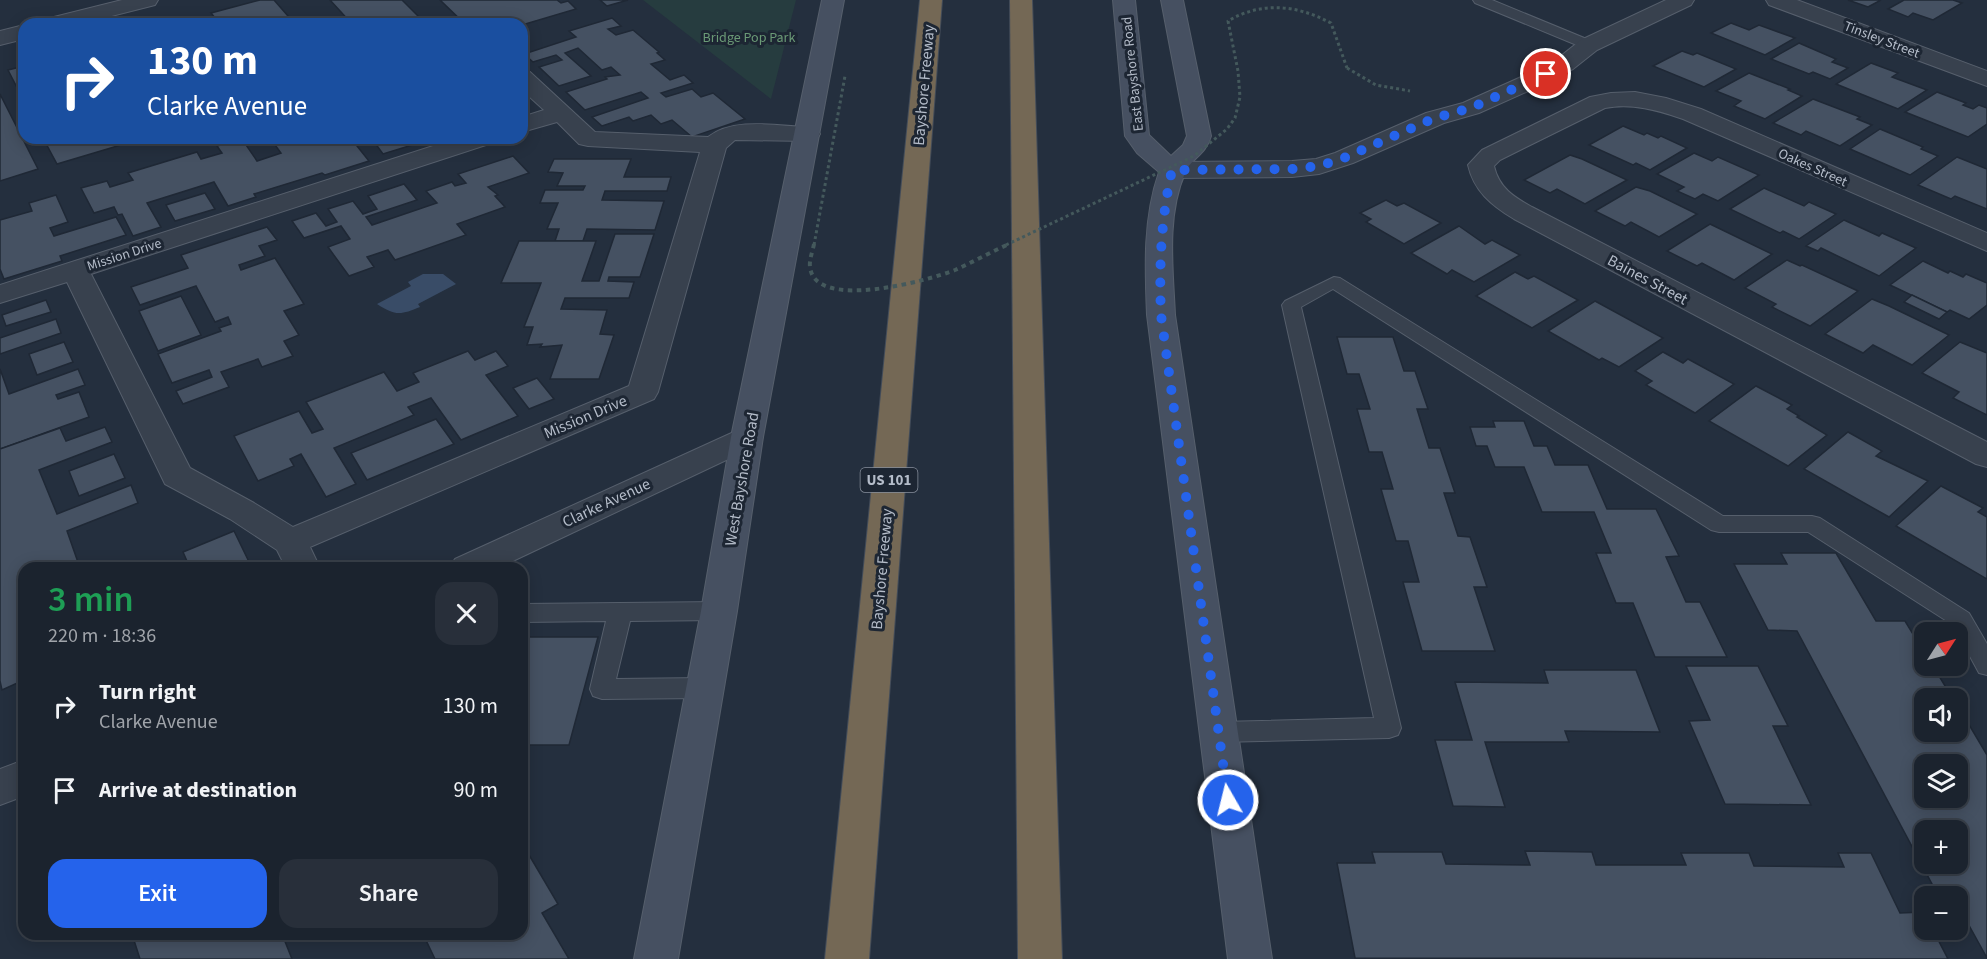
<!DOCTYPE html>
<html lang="en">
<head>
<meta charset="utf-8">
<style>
  :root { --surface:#1b232e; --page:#282f3a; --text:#f1f3f6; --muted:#a0a4aa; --line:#39404a; --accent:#2563eb }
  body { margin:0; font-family:"Source Sans 3",sans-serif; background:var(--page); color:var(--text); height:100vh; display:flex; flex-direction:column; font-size:22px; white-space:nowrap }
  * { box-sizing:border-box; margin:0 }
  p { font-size:20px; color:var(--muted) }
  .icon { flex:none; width:33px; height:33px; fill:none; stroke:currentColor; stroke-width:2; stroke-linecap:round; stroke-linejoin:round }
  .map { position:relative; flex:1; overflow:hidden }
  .panel { position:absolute; left:18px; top:562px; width:510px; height:378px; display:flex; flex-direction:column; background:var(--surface); border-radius:18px; box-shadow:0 3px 15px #0003,0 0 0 2px var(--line) }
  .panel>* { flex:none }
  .banner { position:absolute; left:18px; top:18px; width:510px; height:126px; border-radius:18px; box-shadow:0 3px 15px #0003,0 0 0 2px var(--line); background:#1a4fa0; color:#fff; overflow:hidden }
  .needle { width:39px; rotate:54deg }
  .buttons { position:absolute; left:1914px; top:622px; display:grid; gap:12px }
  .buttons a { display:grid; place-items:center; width:54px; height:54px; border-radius:12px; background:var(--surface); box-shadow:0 3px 15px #0003,0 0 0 2px var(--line); font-size:30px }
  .pin { position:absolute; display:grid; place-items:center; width:51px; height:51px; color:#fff; margin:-26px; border:3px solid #fff; border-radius:50%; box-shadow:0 2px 6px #0007 }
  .me { position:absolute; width:66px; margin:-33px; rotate:352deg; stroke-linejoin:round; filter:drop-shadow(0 0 4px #0008) }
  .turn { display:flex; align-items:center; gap:21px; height:126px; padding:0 30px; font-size:27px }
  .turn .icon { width:78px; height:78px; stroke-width:2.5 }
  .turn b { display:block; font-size:42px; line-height:51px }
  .round { display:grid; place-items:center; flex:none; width:63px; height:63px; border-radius:18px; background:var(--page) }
  .overview { display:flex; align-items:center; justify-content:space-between; height:102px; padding:0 30px }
  h1 { font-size:36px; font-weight:600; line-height:45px; color:#1e9e55 }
  .action { display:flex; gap:12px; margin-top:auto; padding:12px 30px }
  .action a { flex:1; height:69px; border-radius:18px; background:var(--accent); color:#fff; font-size:24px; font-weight:600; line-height:69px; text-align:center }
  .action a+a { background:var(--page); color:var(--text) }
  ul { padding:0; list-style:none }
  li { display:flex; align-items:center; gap:18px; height:84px; padding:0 30px }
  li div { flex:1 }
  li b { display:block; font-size:22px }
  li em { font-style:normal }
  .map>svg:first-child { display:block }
  .green { fill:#263c3f }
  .water { fill:#394c67 }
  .building { fill:#455162; stroke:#1f2835; stroke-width:1.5; fill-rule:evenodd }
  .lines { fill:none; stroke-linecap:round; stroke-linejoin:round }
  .lane-casing { stroke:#565f6c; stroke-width:2 }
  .street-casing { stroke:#565f6c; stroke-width:2 }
  .secondary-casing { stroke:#565f6c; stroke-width:2 }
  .highway-casing { stroke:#434c59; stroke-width:2 }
  .path { stroke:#44595c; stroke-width:3; stroke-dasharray:3 3; stroke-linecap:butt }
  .lane { fill:#38414e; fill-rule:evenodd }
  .street { fill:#38414e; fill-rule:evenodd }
  .secondary { fill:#465061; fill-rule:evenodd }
  .highway { fill:#746855; fill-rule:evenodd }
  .path-bridge-far1 { stroke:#44595c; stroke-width:3; stroke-dasharray:3 3; stroke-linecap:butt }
  .path-bridge { stroke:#44595c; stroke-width:4; stroke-dasharray:4.5 4.5; stroke-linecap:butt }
  .route { stroke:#2563eb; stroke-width:10; stroke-dasharray:0 18 }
  .labels { text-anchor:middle; stroke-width:6; stroke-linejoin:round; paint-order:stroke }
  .far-park-label { font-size:14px; fill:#6b9a76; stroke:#1d2633 }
  .far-street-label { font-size:14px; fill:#b4bcc9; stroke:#1d2633 }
  .shield { fill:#1d2633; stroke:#878f9c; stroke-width:1.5 }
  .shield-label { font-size:15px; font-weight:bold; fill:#b4bcc9 }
  .street-label { font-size:16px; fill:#b4bcc9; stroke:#1d2633 }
</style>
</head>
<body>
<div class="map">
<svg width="1987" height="959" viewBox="0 0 1987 959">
  <rect width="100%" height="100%" fill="#242f3e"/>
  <!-- green -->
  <polygon class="green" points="643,0 796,0 771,99"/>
  <!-- water -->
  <path class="water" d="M423,274H443L456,284L418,304L420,307C401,315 395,316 377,304L411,286L408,282Z"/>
  <!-- building -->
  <g class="building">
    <polygon points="260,0 274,0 295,24 220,24 211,13"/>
    <polygon points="330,0 402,0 426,24 352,24"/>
    <polygon points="440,0 557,0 561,3 568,1 576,9 522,25 465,24"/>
    <polygon points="600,0 628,0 607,6"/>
    <polygon points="1848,0 1881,0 1868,7"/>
    <polygon points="1904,0 1953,0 1962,3 1933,20 1913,13 1908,17 1888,9"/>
    <polygon points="612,18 621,26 608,29 616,35 633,30 659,52 657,53 665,60 651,64 670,80 684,75 693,83 661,93 666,97 692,89 701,97 713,93 745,119 692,137 672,120 661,124 651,115 633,121 629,117 602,126 592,117 648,98 641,92 585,110 566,92 607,79 605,77 620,75 611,67 602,70 578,48 565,53 591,76 559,86 539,67 562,60 556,55 533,62 524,54 576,37 569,31"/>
    <polygon points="1731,23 1749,30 1759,25 1795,38 1765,55 1711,33"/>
    <polygon points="1799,43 1836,59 1832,62 1848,68 1830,79 1813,72 1809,74 1771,59"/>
    <polygon points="1682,51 1693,55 1697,53 1736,69 1704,87 1653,66"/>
    <polygon points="1871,63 1898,73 1892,77 1927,90 1898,109 1836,84"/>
    <polygon points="24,66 24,101 8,70"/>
    <polygon points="1749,73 1790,89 1788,90 1802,96 1765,119 1734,106 1741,101 1716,91"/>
    <polygon points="1937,92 1966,103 1963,105 1973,109 1979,105 1987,108 1987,124 1968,137 1905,112"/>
    <polygon points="0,94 38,169 0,181"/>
    <polygon points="1813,99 1860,117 1857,119 1872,125 1840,146 1806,131 1801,135 1773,123"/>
    <polygon points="1623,126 1644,135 1647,133 1658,138 1661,136 1687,148 1650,170 1636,163 1633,165 1589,145"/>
    <polygon points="1880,129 1923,147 1921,149 1938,156 1910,175 1850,149"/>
    <polygon points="43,138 140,138 141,139 57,164"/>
    <polygon points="270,138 356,138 357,140 353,141 369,161 325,175 322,173 254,194 256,197 228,206 214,182 147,203 161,227 133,236 122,214 118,215 114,207 94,213 81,188 107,181 110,187 133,180 128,173 197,152 201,159 222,153 217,146 242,139 257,161 281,153"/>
    <polygon points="376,138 435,138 383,154 372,139"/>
    <polygon points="1694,153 1712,161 1718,157 1759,175 1718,201 1703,194 1695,199 1677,191 1684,187 1657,174"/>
    <polygon points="1570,155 1582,159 1627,180 1585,204 1557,189 1550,193 1524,180"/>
    <polygon points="513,156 529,173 488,187 498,195 495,196 505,207 457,224 466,235 395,260 388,250 367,257 374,267 349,276 328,247 350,239 341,226 304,238 292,221 316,213 326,226 337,222 328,209 353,201 363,214 377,209 368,196 404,184 417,200 366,217 372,225 437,203 426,191 452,182 455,186 466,183 458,174"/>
    <polygon points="1957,157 1987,169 1987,209 1955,196 1951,199 1918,185"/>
    <polygon points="554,159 631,159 624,177 671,177 667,191 605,191 602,200 664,201 655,230 587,229 583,241 555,241 559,229 547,229 558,203 540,203 545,190 583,190 585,186 557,186 563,173 548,172"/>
    <polygon points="1636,187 1650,191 1697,214 1659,237 1631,222 1625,226 1595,211"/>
    <polygon points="1764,188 1804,206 1809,202 1836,214 1799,239 1783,231 1780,233 1730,209"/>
    <polygon points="205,193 215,209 175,221 166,205"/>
    <polygon points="56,195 68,222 50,228 54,236 116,217 126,235 60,256 62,261 4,279 0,269 0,220 32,211 29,203"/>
    <polygon points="1386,200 1397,206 1404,203 1441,223 1404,244 1366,222 1371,219 1360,213"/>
    <polygon points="1844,220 1879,236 1882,233 1916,248 1879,276 1821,248 1818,251 1806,246"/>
    <polygon points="1710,224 1772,254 1734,280 1702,263 1697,266 1667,251"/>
    <polygon points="1459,226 1485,244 1492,240 1520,255 1474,282 1452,270 1447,274 1411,253"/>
    <polygon points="267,227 277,240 259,246 265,256 239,265 241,270 275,258 304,304 284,311 299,335 284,341 293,356 262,367 258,359 221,372 229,387 183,404 176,391 212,377 209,370 172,383 158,354 221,331 219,328 231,324 228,317 215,322 196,286 140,305 131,287 188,268 181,255"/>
    <polygon points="615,234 654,234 640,277 609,277 608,281 634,282 629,298 565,298 561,309 607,310 600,334 614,335 599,379 550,379 562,345 540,347 542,344 527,345 533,327 524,327 541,283 501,283 519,241 596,241 582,281 599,281"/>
    <polygon points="1787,260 1800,266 1802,265 1858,291 1810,326 1772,307 1776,304 1745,288"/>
    <polygon points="1923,261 1948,273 1950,271 1963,277 1966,274 1987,283 1987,305 1969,319 1950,310 1947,312 1890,285"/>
    <polygon points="1515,272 1528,279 1534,276 1578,300 1532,328 1476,296"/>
    <polygon points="1912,295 1947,312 1939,319 1904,302"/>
    <polygon points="181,296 201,335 158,351 139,311"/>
    <polygon points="1872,299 1889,306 1949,335 1912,365 1873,345 1863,353 1825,334"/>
    <polygon points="46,300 51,312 6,326 2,315"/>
    <polygon points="1595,301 1663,338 1619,367 1602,358 1599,360 1548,331"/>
    <polygon points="56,319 61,333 0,354 0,338"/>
    <polygon points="1337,337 1393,337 1404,371 1415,371 1428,409 1417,409 1429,448 1440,448 1455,493 1444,493 1458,536 1470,537 1487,587 1474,587 1495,651 1422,651 1403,582 1419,582 1408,541 1396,541 1381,489 1393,489 1382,452 1369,452 1357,409 1370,409 1359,374 1347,374"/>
    <polygon points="64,342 73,362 37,375 29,354"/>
    <polygon points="1960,342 1987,353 1987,415 1953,398 1959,392 1922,373"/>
    <polygon points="468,351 475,360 496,351 508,366 486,375 518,416 461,440 431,398 408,407 414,415 334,448 356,484 326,497 301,454 290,459 294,466 258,481 234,436 299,411 312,433 323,429 306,402 384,372 397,391 419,382 413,373"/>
    <polygon points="1663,352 1683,363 1688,359 1734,384 1695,413 1646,385 1652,381 1635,371"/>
    <polygon points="0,369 9,394 78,369 85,385 56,395 58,399 79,392 89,417 0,449"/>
    <polygon points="537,378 554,399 529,409 513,388"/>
    <polygon points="1756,386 1792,405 1787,409 1799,416 1797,417 1827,435 1788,466 1709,421"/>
    <polygon points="436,419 454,444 367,480 351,453"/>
    <polygon points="1493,421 1524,421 1534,446 1547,446 1555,465 1588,465 1607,509 1656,509 1679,556 1666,557 1686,602 1700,602 1727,657 1655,657 1633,603 1616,603 1596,553 1611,553 1594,512 1542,512 1524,467 1495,467 1487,446 1476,446 1470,427 1495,427"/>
    <polygon points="105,427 112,442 39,470 57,514 131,485 138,503 67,531 80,568 24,568 24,680 2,690 0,681 0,449 60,428 66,441"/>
    <polygon points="1848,432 1882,451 1876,456 1928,481 1889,517 1804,469"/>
    <polygon points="114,454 125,478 79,496 69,471"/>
    <polygon points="1941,486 1983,508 1978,512 1987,517 1987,579 1896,526"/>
    <polygon points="234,531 252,568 190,568 183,552"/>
    <path d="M1781,553H1836L1876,621H1905L1924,652V666H1933L1953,699H1924V732H1958V706L1987,755V958L1966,920H1958V897H1939L1797,631L1768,630L1734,564H1787ZM1924,765H1958V798H1924ZM1924,831H1958V864H1924Z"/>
    <polygon points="522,637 598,637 569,745 522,745"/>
    <polygon points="1686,666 1758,666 1788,726 1773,726 1811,805 1725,804 1689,721 1710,720"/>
    <polygon points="1544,670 1636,670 1660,732 1565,731 1569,742 1485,742 1505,807 1453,806 1435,740 1472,740 1455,682 1548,683"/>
    <polygon points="522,843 558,904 542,913 569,959 435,959 423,934 522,934"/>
    <polygon points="1525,851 1592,852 1596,865 1686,865 1681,853 1749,853 1754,866 1844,867 1838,853 1871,853 1900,913 1924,912 1924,930 1933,930 1948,959 1355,958 1337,863 1375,863 1372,852 1442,852 1446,864 1530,865"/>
    <polygon points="132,934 282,934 292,959 140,959"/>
  </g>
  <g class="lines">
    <defs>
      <g id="lane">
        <polygon points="1473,0 1492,0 1594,42 1596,45 1589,49 1584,48 1475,3"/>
        <polygon points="1334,277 1340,278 1723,516 1812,516 1820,518 1969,613 1987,644 1987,675 1979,673 1953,625 1808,532 1719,532 1711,530 1333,289 1301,307 1401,728 1398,735 1389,738 1219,742 1210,739 1207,732 1210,725 1219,722 1374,718 1282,305 1285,301"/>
        <polygon points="719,602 727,605 731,611 727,617 719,620 630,621 616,679 705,678 714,681 717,688 714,695 705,698 602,699 593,696 590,689 606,621 522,622 522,604"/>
      </g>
      <g id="street">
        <polygon points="122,0 158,0 155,5 80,24 43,24 46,19"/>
        <polygon points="1666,0 1694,0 1691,5 1597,50 1573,69 1535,88 1479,113 1444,123 1353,163 1319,174 1292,177 1172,178 1163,175 1159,170 1163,165 1172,162 1292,161 1316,159 1335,153 1426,113 1463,103 1519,78 1557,59 1581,40"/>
        <polygon points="1766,0 1797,0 1987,71 1987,86 1769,5"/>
        <polygon points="24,25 24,39 0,45 0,31"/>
        <path d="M522,70L530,72L595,132L708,137C734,117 777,126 808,127L817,129L820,134L817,139L808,141L735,140L726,148L658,392L654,399L310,547L320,568H286L277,550L230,519L165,484L67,282L0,303V285L458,138H495L492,143L91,274L190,468L254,503L293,527L629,386L700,152L588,146L579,144L557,122L522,132V117L544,110L522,90Z"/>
        <path d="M1635,92L1666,98L1701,109L1987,233V251L1683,119C1657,110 1632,103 1605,108L1500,160L1494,166C1499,188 1514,197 1532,207L1987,442V467L1976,464L1514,219C1491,205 1474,191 1468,165L1482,150L1590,97L1611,93Z"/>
        <polygon points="747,426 758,429 763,437 758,445 498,568 449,568 455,559"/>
        <polygon points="24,760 24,796 0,805 0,769"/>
      </g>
      <g id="secondary">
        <polygon points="822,0 844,0 763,437 737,611 678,959 634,959 701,611 731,437"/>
        <path d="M1113,0H1135L1149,135L1171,156L1183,145L1187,136L1161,0H1183L1211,136C1206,155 1190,159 1185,173C1166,216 1173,270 1175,315L1272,959H1228L1147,315C1145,267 1143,218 1159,172L1137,153L1125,136Z"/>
      </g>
      <g id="highway">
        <polygon points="920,0 942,0 869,959 825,959"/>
        <polygon points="1010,0 1032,0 1062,959 1018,959"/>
      </g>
    </defs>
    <!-- lane casing -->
    <use href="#lane" class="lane-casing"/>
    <!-- street casing -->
    <use href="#street" class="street-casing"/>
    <!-- secondary casing -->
    <use href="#secondary" class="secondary-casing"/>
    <!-- highway casing -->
    <use href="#highway" class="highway-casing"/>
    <!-- path -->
    <polyline class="path" points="1347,68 1376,85 1410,91"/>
    <!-- lane -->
    <use href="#lane" class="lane"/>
    <!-- street -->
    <use href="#street" class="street"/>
    <!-- secondary -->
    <use href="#secondary" class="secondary"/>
    <!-- highway -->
    <use href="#highway" class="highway"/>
    <!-- path-bridge-far1 -->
    <g class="path-bridge-far1">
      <polyline points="814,245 845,76"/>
      <path d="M1006,245L1194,156L1227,129L1235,118L1240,97L1238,71L1228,21C1262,1 1297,5 1331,23L1347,68"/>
    </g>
    <!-- path-bridge -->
    <path class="path-bridge" d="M814,244C813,250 809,260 810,267C815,312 930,280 955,270C973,262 991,252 1009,244"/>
  </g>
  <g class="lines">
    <!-- route -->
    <path class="route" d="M1228,800L1161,315C1159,265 1161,219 1172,170L1293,169L1319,166L1344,158L1435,118L1471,108L1546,74"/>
  </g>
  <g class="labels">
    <!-- far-park labels -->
    <g class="far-park-label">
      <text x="749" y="42">Bridge Pop Park</text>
    </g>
    <!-- far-street labels -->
    <g class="far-street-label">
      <text transform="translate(1882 39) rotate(21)" y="5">Tinsley Street</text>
      <text transform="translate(1132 74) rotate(-96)" y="5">East Bayshore Road</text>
      <text transform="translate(1813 167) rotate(24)" y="5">Oakes Street</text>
      <text transform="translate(124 254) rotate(-18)" y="5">Mission Drive</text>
    </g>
    <!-- shield labels -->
    <rect class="shield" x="860.5" y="468" width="57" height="24" rx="4.5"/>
    <g class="shield-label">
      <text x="889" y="485">US 101</text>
    </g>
    <!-- street labels -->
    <g class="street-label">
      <text transform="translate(923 85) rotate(-85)" y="6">Bayshore Freeway</text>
      <text transform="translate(1648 279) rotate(28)" y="6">Baines Street</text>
      <text transform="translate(585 416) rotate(-23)" y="6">Mission Drive</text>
      <text transform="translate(741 479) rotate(-80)" y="6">West Bayshore Road</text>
      <text transform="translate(606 502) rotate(-25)" y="6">Clarke Avenue</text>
      <text transform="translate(881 569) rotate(-85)" y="6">Bayshore Freeway</text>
    </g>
  </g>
</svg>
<div class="buttons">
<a><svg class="needle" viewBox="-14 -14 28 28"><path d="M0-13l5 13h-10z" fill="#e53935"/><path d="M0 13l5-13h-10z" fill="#a0a4aa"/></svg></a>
<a><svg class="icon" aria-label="sound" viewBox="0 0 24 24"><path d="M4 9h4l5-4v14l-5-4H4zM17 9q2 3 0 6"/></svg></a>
<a><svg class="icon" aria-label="layers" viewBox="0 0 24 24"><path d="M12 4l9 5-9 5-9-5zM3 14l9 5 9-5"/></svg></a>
<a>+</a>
<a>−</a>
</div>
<div class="pin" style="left:1546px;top:74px;background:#d93025"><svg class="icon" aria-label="arrive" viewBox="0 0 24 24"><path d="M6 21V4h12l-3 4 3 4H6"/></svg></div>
<svg class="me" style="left:1228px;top:800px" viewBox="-20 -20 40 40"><circle r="17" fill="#2563eb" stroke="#fff" stroke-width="3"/><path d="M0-11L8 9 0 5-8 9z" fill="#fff"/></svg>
<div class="banner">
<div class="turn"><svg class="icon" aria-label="right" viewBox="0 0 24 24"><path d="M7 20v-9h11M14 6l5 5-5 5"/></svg><div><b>130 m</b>Clarke Avenue</div></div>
</div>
<section class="panel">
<div class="overview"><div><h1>3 min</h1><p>220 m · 18:36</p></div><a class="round"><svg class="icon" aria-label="close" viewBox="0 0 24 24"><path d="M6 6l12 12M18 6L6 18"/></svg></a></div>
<ul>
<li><svg class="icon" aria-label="right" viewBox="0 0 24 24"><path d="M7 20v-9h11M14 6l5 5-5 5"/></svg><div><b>Turn right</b><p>Clarke Avenue</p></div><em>130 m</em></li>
<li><svg class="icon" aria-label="arrive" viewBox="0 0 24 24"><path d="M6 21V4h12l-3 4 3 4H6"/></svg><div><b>Arrive at destination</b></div><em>90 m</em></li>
</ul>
<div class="action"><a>Exit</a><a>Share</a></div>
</section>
</div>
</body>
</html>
